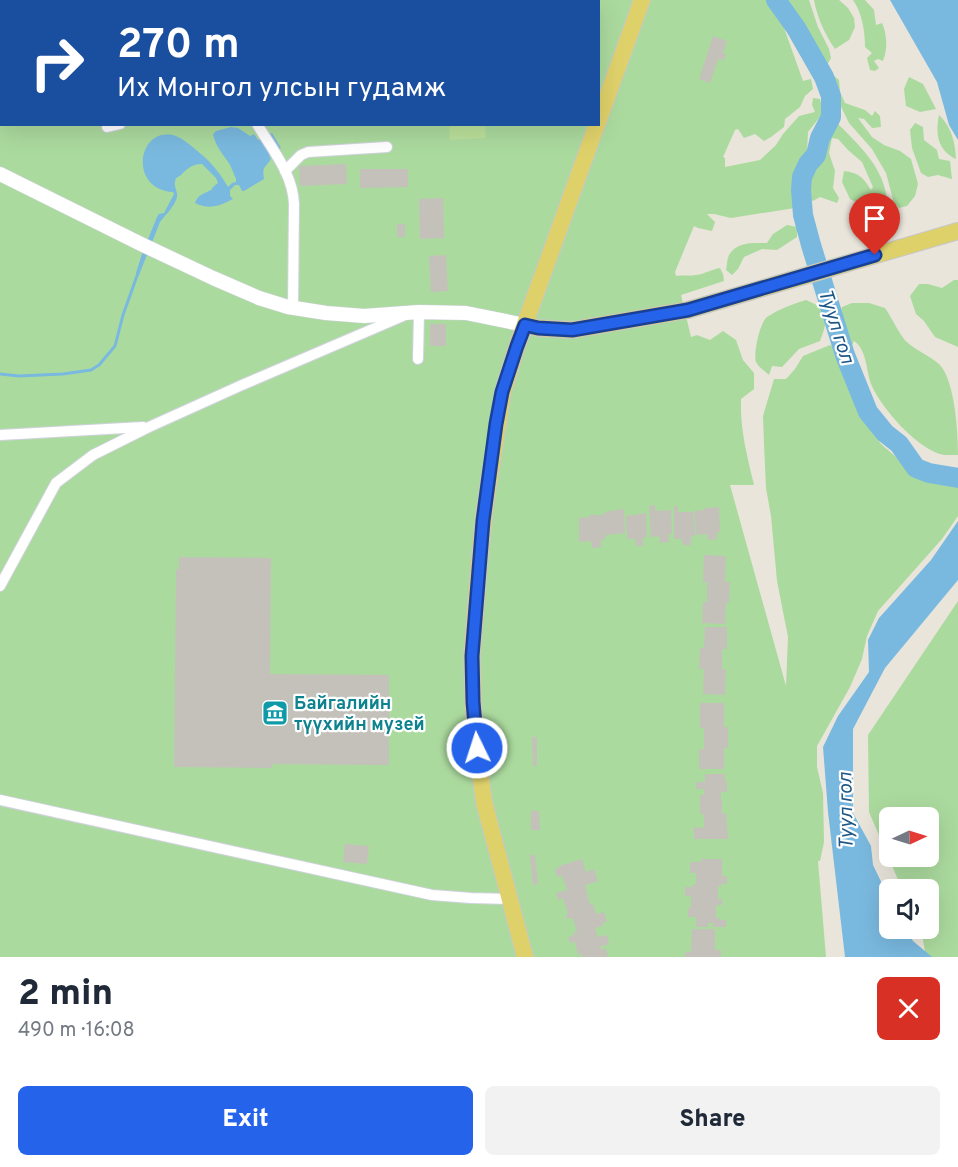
<!DOCTYPE html>
<html lang="en">
<head>
<meta charset="utf-8">
<style>
  :root { --surface:#fff; --page:#f2f2f3; --text:#1f2937; --muted:#747a83; --accent:#2563eb }
  body { margin:0; font-family:Overpass,sans-serif; background:var(--page); color:var(--text); height:100vh; display:flex; flex-direction:column; font-size:22px; white-space:nowrap }
  * { box-sizing:border-box; margin:0 }
  p { font-size:20px; color:var(--muted) }
  .icon { flex:none; width:33px; height:33px; fill:none; stroke:currentColor; stroke-width:2; stroke-linecap:round; stroke-linejoin:round }
  .map { position:relative; height:957px; overflow:hidden }
  .sheet { display:flex; flex-direction:column; background:var(--surface); flex:1 }
  .sheet>* { flex:none }
  .banner { position:absolute; left:0px; top:0px; width:600px; height:126px; box-shadow:0 6px 24px #0002; background:#1a4fa0; color:#fff; overflow:hidden }
  .needle { width:39px; rotate:86deg }
  .tools { position:absolute; left:879px; top:807px; display:grid; gap:12px }
  .tools a { display:grid; place-items:center; width:60px; height:60px; border-radius:9px; background:var(--surface); box-shadow:0 6px 24px #0002; font-size:30px }
  .pin { position:absolute; display:grid; place-items:center; width:51px; height:51px; color:#fff; margin:-62px -26px; border-radius:50% 50% 50% 0; rotate:-45deg; box-shadow:0 0 6px #0007 }
  .pin .icon { rotate:45deg }
  .me { position:absolute; width:66px; margin:-33px; rotate:356deg; stroke-linejoin:round; filter:drop-shadow(0 0 4px #0008) }
  .turn { display:flex; align-items:center; gap:21px; height:126px; padding:0 18px; font-size:27px }
  .turn .icon { width:78px; height:78px; stroke-width:2.5 }
  .turn b { display:block; font-size:42px; line-height:51px }
  .round { display:grid; place-items:center; flex:none; width:63px; height:63px; border-radius:9px; background:var(--page) }
  .head { display:flex; align-items:center; justify-content:space-between; height:102px; padding:0 18px }
  h1 { font-size:36px; font-weight:800; line-height:45px }
  .action { display:flex; gap:12px; margin-top:auto; padding:12px 18px }
  .action a { flex:1; height:69px; border-radius:9px; background:var(--accent); color:#fff; font-size:24px; font-weight:800; line-height:69px; text-align:center }
  .action a+a { background:var(--page); color:var(--text) }
  .map>svg:first-child { display:block }
  .green { fill:#abda9e; fill-rule:evenodd }
  .pitch { fill:#bbe09b }
  .water { fill:#7ab9df }
  .lines { fill:none; stroke-linecap:round; stroke-linejoin:round }
  .stream { stroke:#7ab9df; stroke-width:3 }
  .river { stroke:#7ab9df; stroke-width:20 }
  .building { fill:#c4c1bb }
  .minor-casing { stroke:#d1d2df; stroke-width:12 }
  .tertiary-casing { stroke:#d1d2df; stroke-width:15 }
  .primary-casing { stroke:#c7c7c7; stroke-width:18 }
  .minor { stroke:#fff; stroke-width:10 }
  .tertiary { stroke:#fff; stroke-width:14 }
  .primary { stroke:#dfd16a; stroke-width:16 }
  .route-casing { stroke:#184099; stroke-width:15 }
  .route { stroke:#2563eb; stroke-width:10 }
  .labels { text-anchor:middle; stroke-width:4.5; stroke-linejoin:round; paint-order:stroke }
  .culture-label { font-size:18px; font-weight:bold; fill:#0d838f; stroke:#fff; text-anchor:start }
  .water-label { font-size:20px; font-style:italic; fill:#1c5788; stroke:#fff }
</style>
</head>
<body>
<div class="map">
<svg width="958" height="957" viewBox="0 0 958 957">
  <rect width="100%" height="100%" fill="#e9e5db"/>
  <!-- green -->
  <g class="green">
    <path d="M0,0H772L778,11L803,81L811,79L813,89L805,96L800,107L785,119L784,127L771,137L764,141L755,134L744,138L738,129L735,130L723,157L725,158V167L760,160L776,145L783,134L799,116L815,112L812,105L813,98L820,99L823,113L808,132L807,152L795,185V208L731,218L714,214H707L715,222L712,231L698,228L694,226L675,272L676,276C683,275 690,276 696,275C705,274 712,269 720,268L723,274L724,281L681,295L691,337L697,335L710,340L723,331L736,340L743,360L754,373V389L741,399C740,430 747,455 754,485H730L786,686L788,637L777,581L771,516L766,488L764,444L763,416L774,379H786L795,369L803,356L830,345L836,349L849,383L858,412L881,444L920,478L944,484L958,485V516L942,539L878,611L867,636L862,659L850,687L817,746V767L823,793L824,842L820,861H818L826,957H0ZM2,2H598V124H2Z"/>
    <polygon points="785,0 809,0 818,27 829,49 831,58 827,65 813,44 792,8"/>
    <path d="M814,0H839L848,8L854,18L855,27L849,40L835,49C825,35 817,17 814,0Z"/>
    <path d="M853,0H865L874,10L876,25L882,23C887,34 888,49 883,61L878,59L874,61L879,68L875,71L870,70L867,58L872,53L865,47C865,31 862,13 853,0Z"/>
    <polygon points="833,75 839,80 840,92 845,103 865,110 872,116 875,111 880,116 881,127 872,128 864,119 858,118 872,137 884,145 900,151 911,159 918,184 915,196 907,206 899,208 894,203 886,173 872,149 849,123 830,84"/>
    <polygon points="909,77 923,84 936,109 920,112 906,106 904,89"/>
    <path d="M939,115C952,127 955,143 956,159C938,151 935,134 939,115Z"/>
    <path d="M836,122C857,143 884,167 887,200L880,203L861,205L850,199L842,182L844,171C859,173 863,177 871,190L873,187L862,162L848,150L838,139L832,138L829,153L835,171L833,188L839,198L837,203L820,197L813,201L809,198L808,184L820,154L831,128Z"/>
    <polygon points="915,123 923,127 924,140 937,150 939,159 950,161 952,179 938,175 928,177 921,173 912,148 910,130"/>
    <path d="M787,225L797,227V237L777,250L762,249L744,257L738,269L732,275L726,270C727,266 727,259 729,255C737,241 754,243 767,243L773,234Z"/>
    <polygon points="954,280 958,280 958,347 935,337 924,321 916,314 910,296 919,284 928,284 942,288"/>
    <path d="M806,300C810,302 816,304 820,307C830,317 824,330 820,341L799,349L782,367L772,366L769,375C765,371 758,367 756,362C753,353 760,322 767,317C779,309 793,304 806,300Z"/>
    <path d="M852,303H869L885,308C891,316 901,338 908,343C917,351 930,356 939,364C955,380 958,432 958,455C954,455 948,455 944,455C918,450 881,408 871,384C866,370 867,350 854,341L849,351C839,340 837,321 842,307Z"/>
    <path d="M958,601V957H926L922,934L919,929L928,928V890L902,889L869,812L868,735ZM890,818H928V856H890Z"/>
  </g>
  <!-- pitch -->
  <polygon class="pitch" points="449,125 485,125 486,138 450,140"/>
  <!-- water -->
  <g class="water">
    <polygon points="890,0 958,0 958,140 949,125 937,82"/>
    <path d="M231,127L238,128L250,136L254,134L258,140L272,133L281,148L269,155L271,159C265,169 262,165 264,179L244,191H242L239,185H235L230,190V196L233,199C220,206 209,210 195,203C198,194 204,194 211,190L213,187L218,183L216,178L202,164C192,164 188,168 181,175C178,177 175,178 175,182C174,187 178,192 177,197C175,206 166,214 160,222L139,275L136,273L142,254L157,217L159,214L164,213L174,194L173,192C127,189 138,124 176,136C183,139 189,144 195,149C210,161 218,170 228,187L232,183L236,182V179C234,174 232,169 230,165C224,155 215,146 213,134L216,131Z"/>
    <polygon points="958,521 958,580 885,668 853,729 853,813 871,846 873,865 889,898 890,928 906,929 913,941 932,957 845,957 828,812 823,747 838,716 869,672 868,640 879,618 931,560"/>
  </g>
  <g class="lines">
    <!-- stream -->
    <polyline class="stream" points="0,374 19,376 63,374 91,370 99,365 115,346 123,315 138,273"/>
    <!-- river -->
    <polyline class="river" points="776,0 796,28 824,77 831,96 831,117 820,138 816,155 808,164 802,177 801,190 803,215 811,245 845,355 868,412 885,433 899,444 916,468 929,473 958,478"/>
  </g>
  <!-- building -->
  <g class="building">
    <polygon points="713,36 727,41 723,53 726,54 724,60 718,59 710,83 699,79"/>
    <polygon points="346,164 347,184 300,186 299,166"/>
    <polygon points="360,169 408,169 408,187 360,188"/>
    <polygon points="443,198 444,238 420,239 419,199"/>
    <rect x="397" y="224" width="8" height="13"/>
    <polygon points="446,255 448,291 431,292 429,256"/>
    <rect x="430" y="324" width="16" height="22"/>
    <polygon points="655,505 655,510 657,511 671,510 672,533 669,534 669,542 660,543 659,536 651,537 649,506"/>
    <polygon points="674,506 678,506 678,512 693,512 695,536 691,537 691,545 683,545 682,539 674,539"/>
    <polygon points="719,507 720,532 717,532 717,539 708,540 707,534 696,535 694,511 704,510 705,508"/>
    <polygon points="624,509 625,533 606,535 605,539 601,540 601,547 592,548 591,541 579,542 579,518 589,517 590,515 604,515 605,512"/>
    <polygon points="646,513 647,537 643,538 643,546 636,546 635,539 627,539 626,516"/>
    <polygon points="704,555 726,556 725,582 730,582 729,603 726,603 725,624 702,623 703,602 707,602 707,582 703,582"/>
    <polygon points="179,557 271,558 270,674 389,675 389,765 273,764 272,768 174,767 176,569 179,569"/>
    <polygon points="705,627 727,627 727,649 722,649 722,669 726,669 725,695 703,694 704,669 699,669 700,648 704,648"/>
    <polygon points="700,703 724,703 724,727 728,727 728,748 724,748 724,769 699,769 699,749 704,749 704,728 700,728"/>
    <polygon points="532,737 537,737 537,766 533,766"/>
    <polygon points="705,774 725,774 725,781 727,781 727,792 721,792 721,800 722,800 722,813 726,813 728,839 694,839 694,827 704,828 704,814 700,814 700,795 704,795 704,789 696,789 696,782 705,782"/>
    <polygon points="531,811 539,811 540,830 531,830"/>
    <polygon points="345,844 369,846 367,864 343,862"/>
    <polygon points="530,855 535,855 538,884 533,885"/>
    <polygon points="582,859 586,872 594,869 598,881 585,885 590,905 593,904 596,914 604,912 607,922 602,923 603,926 595,928 598,937 607,935 609,944 600,947 601,950 606,948 608,957 583,957 582,954 578,955 575,942 570,943 568,937 573,936 573,933 577,932 573,918 567,919 566,915 568,914 563,898 558,900 556,893 567,890 562,876 557,877 555,869 560,867 559,866"/>
    <polygon points="701,859 722,859 722,876 727,876 727,884 721,884 721,886 718,886 718,899 722,899 722,905 716,905 716,918 720,918 720,920 726,920 726,927 713,927 713,923 708,923 708,927 696,927 696,917 688,917 688,908 691,908 691,896 685,896 685,887 693,887 693,884 696,884 696,873 690,873 690,862 701,862"/>
    <polygon points="692,929 715,929 715,950 721,950 721,957 685,957 685,952 691,952"/>
  </g>
  <g class="lines">
    <defs>
      <g id="minor">
        <polyline points="0,25 2,25"/>
        <path d="M257,124C272,149 293,174 294,204L293,308"/>
        <polyline points="107,127 120,124"/>
        <polyline points="285,171 301,155 308,152 387,147"/>
        <polyline points="418,359 419,312"/>
        <polyline points="0,435 143,427"/>
        <polyline points="0,586 56,483 93,455 149,427 242,385 403,316"/>
        <polyline points="0,800 432,895 471,898 509,899"/>
      </g>
      <polyline id="tertiary" points="0,174 143,245 213,278 259,298 288,307 326,313 364,316 419,312 466,313 525,325"/>
      <g id="primary">
        <polyline points="598,122 642,0"/>
        <polyline points="525,325 538,328 572,330 688,310 958,231"/>
        <polyline points="525,957 484,802 477,748 473,702 472,656 479,565 485,507 503,392 517,346 597,124"/>
      </g>
    </defs>
    <!-- minor casing -->
    <use href="#minor" class="minor-casing"/>
    <!-- tertiary casing -->
    <use href="#tertiary" class="tertiary-casing"/>
    <!-- primary casing -->
    <use href="#primary" class="primary-casing"/>
    <!-- minor -->
    <use href="#minor" class="minor"/>
    <!-- tertiary -->
    <use href="#tertiary" class="tertiary"/>
    <!-- primary -->
    <use href="#primary" class="primary"/>
  </g>
  <g class="lines">
    <defs>
      <polyline id="route" points="477,748 473,702 472,656 483,521 496,424 502,392 517,346 525,325 538,328 572,330 688,310 875,255"/>
    </defs>
    <!-- route casing -->
    <use href="#route" class="route-casing"/>
    <!-- route -->
    <use href="#route" class="route"/>
  </g>
  <!-- icons -->
  <defs>
    <symbol id="museum-square" viewBox="-11 -11 22 22"><rect x="-9" y="-9" width="18" height="18" rx="4" fill="#0f9aa8" stroke="#fff"/><path d="M0-6L6-3V-2H-6V-3ZM-5-1h2V3h-2ZM-1-1h2V3h-2ZM3-1h2V3H3ZM-6 4H6V6H-6Z" fill="#fff"/></symbol>
  </defs>
  <g fill-rule="evenodd">
    <use href="#museum-square" x="260" y="698" width="30" height="30"/>
  </g>
  <g class="labels">
    <!-- culture labels -->
    <g class="culture-label">
      <text x="294" y="709">Байгалийн<tspan x="294" dy="21">түүхийн музей</tspan></text>
    </g>
    <!-- water labels -->
    <g class="water-label">
      <text transform="translate(837 326) rotate(72)" y="7">Туул гол</text>
      <text transform="translate(845 811) rotate(-91)" y="7">Туул гол</text>
    </g>
  </g>
</svg>
<div class="tools">
<a><svg class="needle" viewBox="-14 -14 28 28"><path d="M0-13l5 13h-10z" fill="#e53935"/><path d="M0 13l5-13h-10z" fill="#747a83"/></svg></a>
<a><svg class="icon" aria-label="sound" viewBox="0 0 24 24"><path d="M4 9h4l5-4v14l-5-4H4zM17 9q2 3 0 6"/></svg></a>
</div>
<div class="pin" style="left:875px;top:255px;background:#d93025"><svg class="icon" aria-label="arrive" viewBox="0 0 24 24"><path d="M6 21V4h12l-3 4 3 4H6"/></svg></div>
<svg class="me" style="left:477px;top:748px" viewBox="-20 -20 40 40"><circle r="17" fill="#2563eb" stroke="#fff" stroke-width="3"/><path d="M0-11L8 9 0 5-8 9z" fill="#fff"/></svg>
<div class="banner">
<div class="turn"><svg class="icon" aria-label="right" viewBox="0 0 24 24"><path d="M7 20v-9h11M14 6l5 5-5 5"/></svg><div><b>270 m</b>Их Монгол улсын гудамж</div></div>
</div>
</div>
<section class="sheet">
<div class="head"><div><h1>2 min</h1><p>490 m · 16:08</p></div><a class="round" style="background:#d93025;color:#fff"><svg class="icon" aria-label="close" viewBox="0 0 24 24"><path d="M6 6l12 12M18 6L6 18"/></svg></a></div>
<div class="action"><a>Exit</a><a>Share</a></div>
</section>
</body>
</html>
